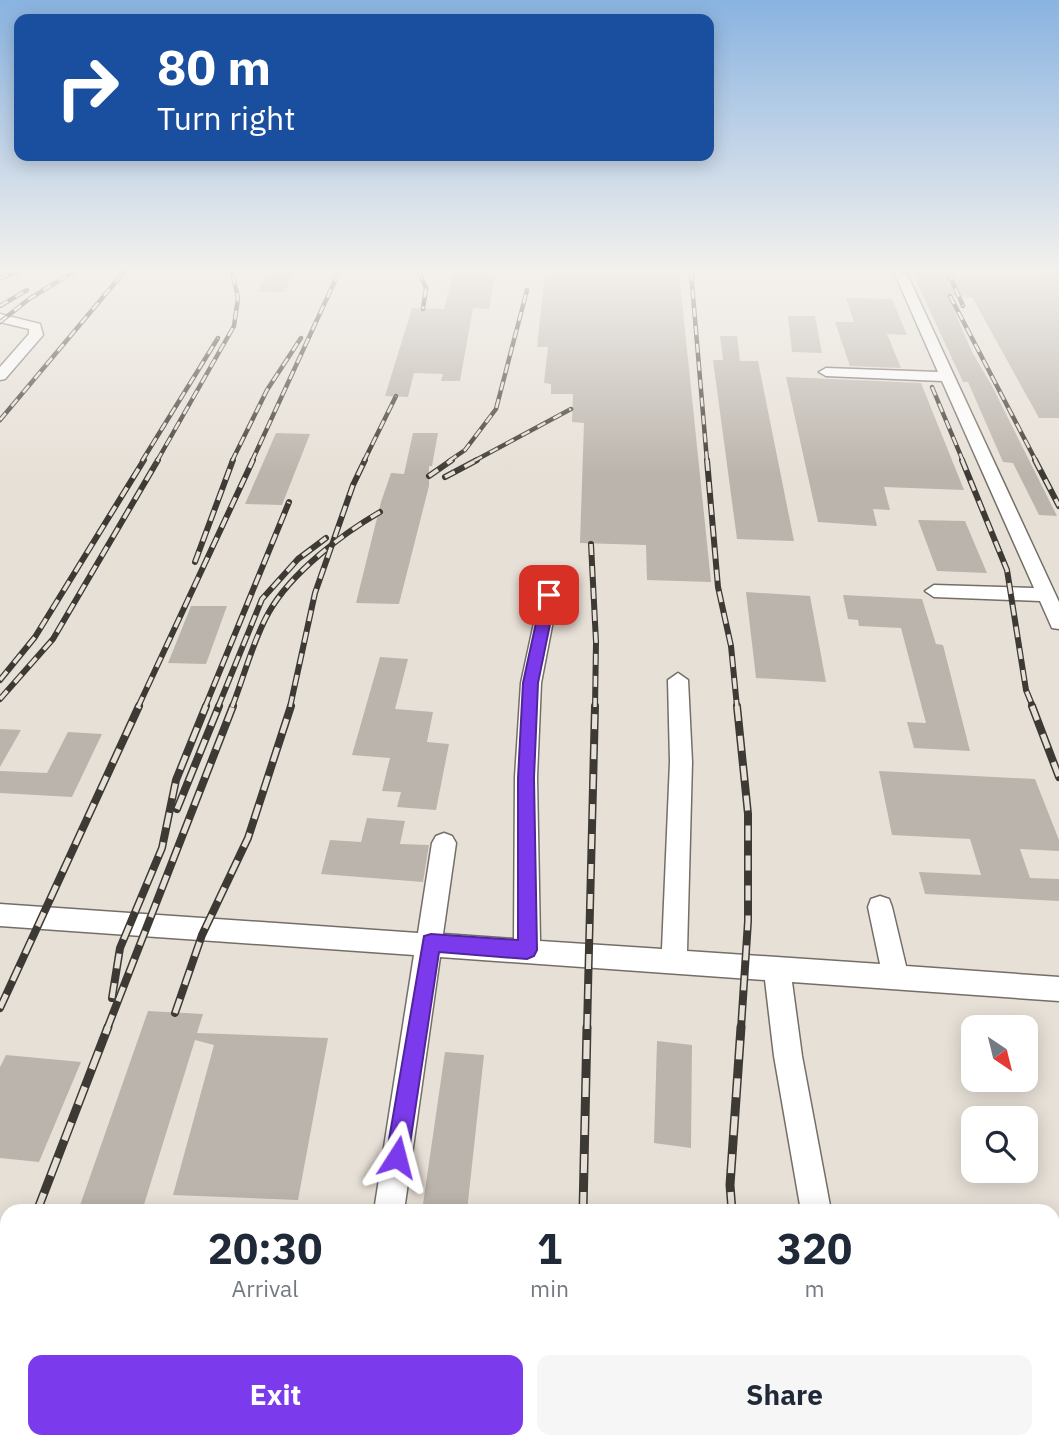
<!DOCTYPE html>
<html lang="en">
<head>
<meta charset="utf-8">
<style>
  :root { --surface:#fff; --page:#f6f6f7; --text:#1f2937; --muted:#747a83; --accent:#7c3aed }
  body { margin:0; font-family:"IBM Plex Sans",sans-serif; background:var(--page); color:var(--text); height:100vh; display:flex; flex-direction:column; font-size:26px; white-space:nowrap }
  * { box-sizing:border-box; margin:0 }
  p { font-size:23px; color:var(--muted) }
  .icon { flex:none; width:38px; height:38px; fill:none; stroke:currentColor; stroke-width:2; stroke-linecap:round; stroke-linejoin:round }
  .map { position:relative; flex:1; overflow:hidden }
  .details { position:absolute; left:0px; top:1204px; width:1060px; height:245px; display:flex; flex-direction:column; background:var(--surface); border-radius:21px 21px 0 0; box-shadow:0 4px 18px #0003 }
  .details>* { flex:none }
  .guide { position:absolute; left:14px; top:14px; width:700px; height:147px; border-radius:14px; box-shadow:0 4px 18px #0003; background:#1a4fa0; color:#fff; overflow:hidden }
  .needle { width:46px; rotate:145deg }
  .tools { position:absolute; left:961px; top:1015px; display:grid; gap:14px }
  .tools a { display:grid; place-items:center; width:77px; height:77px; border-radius:14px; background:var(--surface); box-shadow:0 4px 18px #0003; font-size:35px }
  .pin { position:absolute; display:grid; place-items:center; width:60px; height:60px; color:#fff; margin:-30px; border-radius:14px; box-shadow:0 4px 10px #0006 }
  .me { position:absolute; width:77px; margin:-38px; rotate:9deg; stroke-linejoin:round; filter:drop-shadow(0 0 5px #0008) }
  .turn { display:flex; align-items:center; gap:24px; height:147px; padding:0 28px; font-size:32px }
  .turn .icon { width:91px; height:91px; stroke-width:2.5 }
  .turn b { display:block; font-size:49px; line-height:60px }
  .eta { display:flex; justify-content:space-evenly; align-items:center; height:119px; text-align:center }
  .eta b { font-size:42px; font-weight:700; line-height:49px }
  .cta { display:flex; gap:14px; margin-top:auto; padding:14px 28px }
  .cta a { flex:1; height:80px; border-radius:14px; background:var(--accent); color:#fff; font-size:28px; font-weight:700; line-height:80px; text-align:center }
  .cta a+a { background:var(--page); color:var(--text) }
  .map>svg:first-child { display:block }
  .building { fill:#bbb4ac }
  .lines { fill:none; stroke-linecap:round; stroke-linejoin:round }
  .minor-casing { stroke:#756e67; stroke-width:3 }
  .minor { fill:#fff; fill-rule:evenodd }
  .rail-far3-casing { stroke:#3d3a35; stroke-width:4.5 }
  .rail-far2-casing { stroke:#3d3a35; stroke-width:6 }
  .rail-far1-casing { stroke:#3d3a35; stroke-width:8 }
  .rail-casing { stroke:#3d3a35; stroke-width:9 }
  .rail-far3 { stroke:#e7e0d7; stroke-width:2.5; stroke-dasharray:9; stroke-linecap:butt }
  .rail-far2 { stroke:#e7e0d7; stroke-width:3.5; stroke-dasharray:11; stroke-linecap:butt }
  .rail-far1 { stroke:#e7e0d7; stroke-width:5; stroke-dasharray:15; stroke-linecap:butt }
  .rail { stroke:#e7e0d7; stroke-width:6; stroke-dasharray:19; stroke-linecap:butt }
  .route { fill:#7c3aed; stroke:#51269a; stroke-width:2 }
</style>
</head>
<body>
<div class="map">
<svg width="1059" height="1449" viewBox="0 0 1059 1449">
  <rect width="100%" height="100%" fill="#e7e0d7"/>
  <!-- building -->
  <g class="building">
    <polygon points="268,272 294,272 284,292 257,291"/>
    <polygon points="454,272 496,272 489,309 473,308 460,381 441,381 443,374 414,373 408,397 385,396 412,308 444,309"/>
    <polygon points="545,272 679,272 711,582 647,580 646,545 580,543 584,423 572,422 573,394 551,394 551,384 544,383 548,347 537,347"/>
    <polygon points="912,272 944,272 946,277 1041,279 1037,272 1059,272 1059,418 1039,418 972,297 948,296 972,352 992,386 1057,516 1039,515 1013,463 1003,462 968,382 963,382"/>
    <polygon points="846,298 892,299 907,335 887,334 901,368 850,366 835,322 854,322"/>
    <polygon points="788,316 815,316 822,353 792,352"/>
    <polygon points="720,336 737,336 740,361 758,361 794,541 737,539 713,360 723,360"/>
    <polygon points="786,377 921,383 964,490 884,487 890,510 873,509 877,526 818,522"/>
    <polygon points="276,433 310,434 282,505 245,504"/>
    <polygon points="413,433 438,433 432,466 429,466 429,486 399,604 356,603 381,502 391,473 404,474"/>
    <polygon points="918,520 965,521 987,573 937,571"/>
    <polygon points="746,592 810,596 826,682 756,678"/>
    <polygon points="843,595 922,599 936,644 943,645 970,751 914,748 907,722 926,723 901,628 859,626 858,620 848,619"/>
    <polygon points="191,606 227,606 206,664 168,663"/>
    <polygon points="380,657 408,659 395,709 433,712 427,742 449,744 436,810 397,807 401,792 382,791 390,758 352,755"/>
    <polygon points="0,729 21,730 0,767"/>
    <polygon points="68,732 102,734 72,797 0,793 0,771 47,773"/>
    <polygon points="879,771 1035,779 1059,840 1059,851 1020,849 1030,878 1059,879 1059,901 925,894 919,872 981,875 970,839 892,835"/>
    <polygon points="367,818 405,821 400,844 429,845 423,882 321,874 330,840 361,842"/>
    <polygon points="148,1011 203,1014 197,1033 328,1038 298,1200 173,1195 214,1045 195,1040 142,1211 78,1211"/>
    <polygon points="657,1041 692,1045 691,1148 654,1143"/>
    <polygon points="445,1052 484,1055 467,1211 422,1211"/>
    <polygon points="6,1055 81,1062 39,1162 0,1158 0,1067"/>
  </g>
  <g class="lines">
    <defs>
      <g id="minor">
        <polygon points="894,272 906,272 1059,602 1059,629 1052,628 1040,601 934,597 925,591 934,585 1034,588 942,381 826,376 819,372 826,368 938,372"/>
        <polygon points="0,314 40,324 43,335 5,379 0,380 0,367 29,334 29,329 0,322"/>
        <polygon points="549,589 558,595 541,683 537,777 540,941 662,949 670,762 668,680 678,673 688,680 692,762 687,951 880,964 868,907 871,899 880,896 889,899 892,907 906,966 1059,977 1059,1001 792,982 802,1056 831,1211 801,1211 774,1056 765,980 440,957 404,1211 374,1211 414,955 0,926 0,904 418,933 432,843 436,836 444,833 452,836 456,843 443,934 514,939 515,777 521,683 540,595"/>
        <polygon points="335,1442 371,1442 370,1449 334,1449"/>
        <polygon points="799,1442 835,1442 834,1449 798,1449"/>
      </g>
    </defs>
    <!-- minor casing -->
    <use href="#minor" class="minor-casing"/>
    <!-- minor -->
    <use href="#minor" class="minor"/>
    <defs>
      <g id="rail-far3">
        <polyline points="419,272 426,288 423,309"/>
        <polyline points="691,272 707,461"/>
        <polyline points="948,272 963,306"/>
        <polyline points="0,278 18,272"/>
        <polyline points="950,296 1036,461"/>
        <polyline points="0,306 27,290"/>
        <polyline points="0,322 29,299 73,272"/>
        <polyline points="932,387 963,461"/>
        <polyline points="0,420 124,272"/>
        <polyline points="142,461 218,338"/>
        <polyline points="157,461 234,326 238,298 232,272"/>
        <polyline points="232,461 267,390 301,338"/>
        <polyline points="252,461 339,272"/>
        <polyline points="364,461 396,396"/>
        <polyline points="449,461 465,450 496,409 527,290"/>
        <polyline points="474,461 571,409"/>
      </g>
      <g id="rail-far2">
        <polyline points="707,460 718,587 731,646 737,707"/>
        <polyline points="962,460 1007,570 1026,690 1033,707"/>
        <polyline points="1035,460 1059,506"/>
        <polyline points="429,476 452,460"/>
        <polyline points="445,477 477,460"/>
        <polyline points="591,544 596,642 595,707"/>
        <polyline points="195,562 233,460"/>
        <polyline points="0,680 35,637 144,460"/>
        <polyline points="0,699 53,639 158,460"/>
        <polyline points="138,707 253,460"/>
        <polyline points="205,707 289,502"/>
        <polyline points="218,707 262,599 298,559 326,538"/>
        <path d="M232,707C244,677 253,640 269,612C291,573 342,534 380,512"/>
        <polyline points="290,707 315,593 353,485 365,460"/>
      </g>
      <g id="rail-far1">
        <polyline points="737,706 748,814 748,921 741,1029"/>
        <polyline points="1032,706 1059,777"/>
        <polyline points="177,809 219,706"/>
        <polyline points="112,998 120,948 162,848 176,780 206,706"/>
        <polyline points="0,1008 139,706"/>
        <polyline points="175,1013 202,935 248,838 291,706"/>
        <polyline points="107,1029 233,706"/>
        <polyline points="587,1029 595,706"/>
      </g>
      <g id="rail">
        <polyline points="37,1211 108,1027"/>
        <polyline points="583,1211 587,1027"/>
        <polyline points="732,1211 730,1185 741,1027"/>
        <polyline points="0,1306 7,1288"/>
        <polyline points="745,1442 746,1449"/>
        <polyline points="576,1449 577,1442"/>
      </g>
    </defs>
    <!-- rail-far3 casing -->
    <use href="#rail-far3" class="rail-far3-casing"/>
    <!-- rail-far2 casing -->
    <use href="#rail-far2" class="rail-far2-casing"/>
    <!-- rail-far1 casing -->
    <use href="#rail-far1" class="rail-far1-casing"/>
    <!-- rail casing -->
    <use href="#rail" class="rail-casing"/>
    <!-- rail-far3 -->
    <use href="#rail-far3" class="rail-far3"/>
    <!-- rail-far2 -->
    <use href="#rail-far2" class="rail-far2"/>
    <!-- rail-far1 -->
    <use href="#rail-far1" class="rail-far1"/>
    <!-- rail -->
    <use href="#rail" class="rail"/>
  </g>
  <!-- sky -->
  <linearGradient id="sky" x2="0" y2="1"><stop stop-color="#89b3e1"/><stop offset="0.57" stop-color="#f4f1ed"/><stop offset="1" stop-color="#f4f1ed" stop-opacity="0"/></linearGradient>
  <rect width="1059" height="475" fill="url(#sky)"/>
  <!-- route -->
  <polygon class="route" points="549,590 556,595 538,683 534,778 537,950 534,956 527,959 439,952 408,1157 405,1165 397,1168 389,1165 386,1157 424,936 431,934 518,940 518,778 523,683 542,595"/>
</svg>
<div class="tools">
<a><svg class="needle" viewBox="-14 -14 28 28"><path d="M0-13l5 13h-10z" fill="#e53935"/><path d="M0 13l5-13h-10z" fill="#747a83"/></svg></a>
<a><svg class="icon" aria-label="search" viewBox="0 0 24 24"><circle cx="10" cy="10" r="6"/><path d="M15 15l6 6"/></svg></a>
</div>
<div class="pin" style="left:549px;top:595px;background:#d93025"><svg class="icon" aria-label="arrive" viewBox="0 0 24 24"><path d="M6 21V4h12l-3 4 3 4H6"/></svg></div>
<svg class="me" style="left:397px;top:1157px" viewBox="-20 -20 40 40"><path d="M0-17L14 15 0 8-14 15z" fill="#7c3aed" stroke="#fff" stroke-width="4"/></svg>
<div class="guide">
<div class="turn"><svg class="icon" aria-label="right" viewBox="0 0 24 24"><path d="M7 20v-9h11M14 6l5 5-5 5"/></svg><div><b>80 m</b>Turn right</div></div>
</div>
<section class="details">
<div class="eta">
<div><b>20:30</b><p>Arrival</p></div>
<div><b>1</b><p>min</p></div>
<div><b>320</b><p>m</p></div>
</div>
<div class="cta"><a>Exit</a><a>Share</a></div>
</section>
</div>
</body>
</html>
